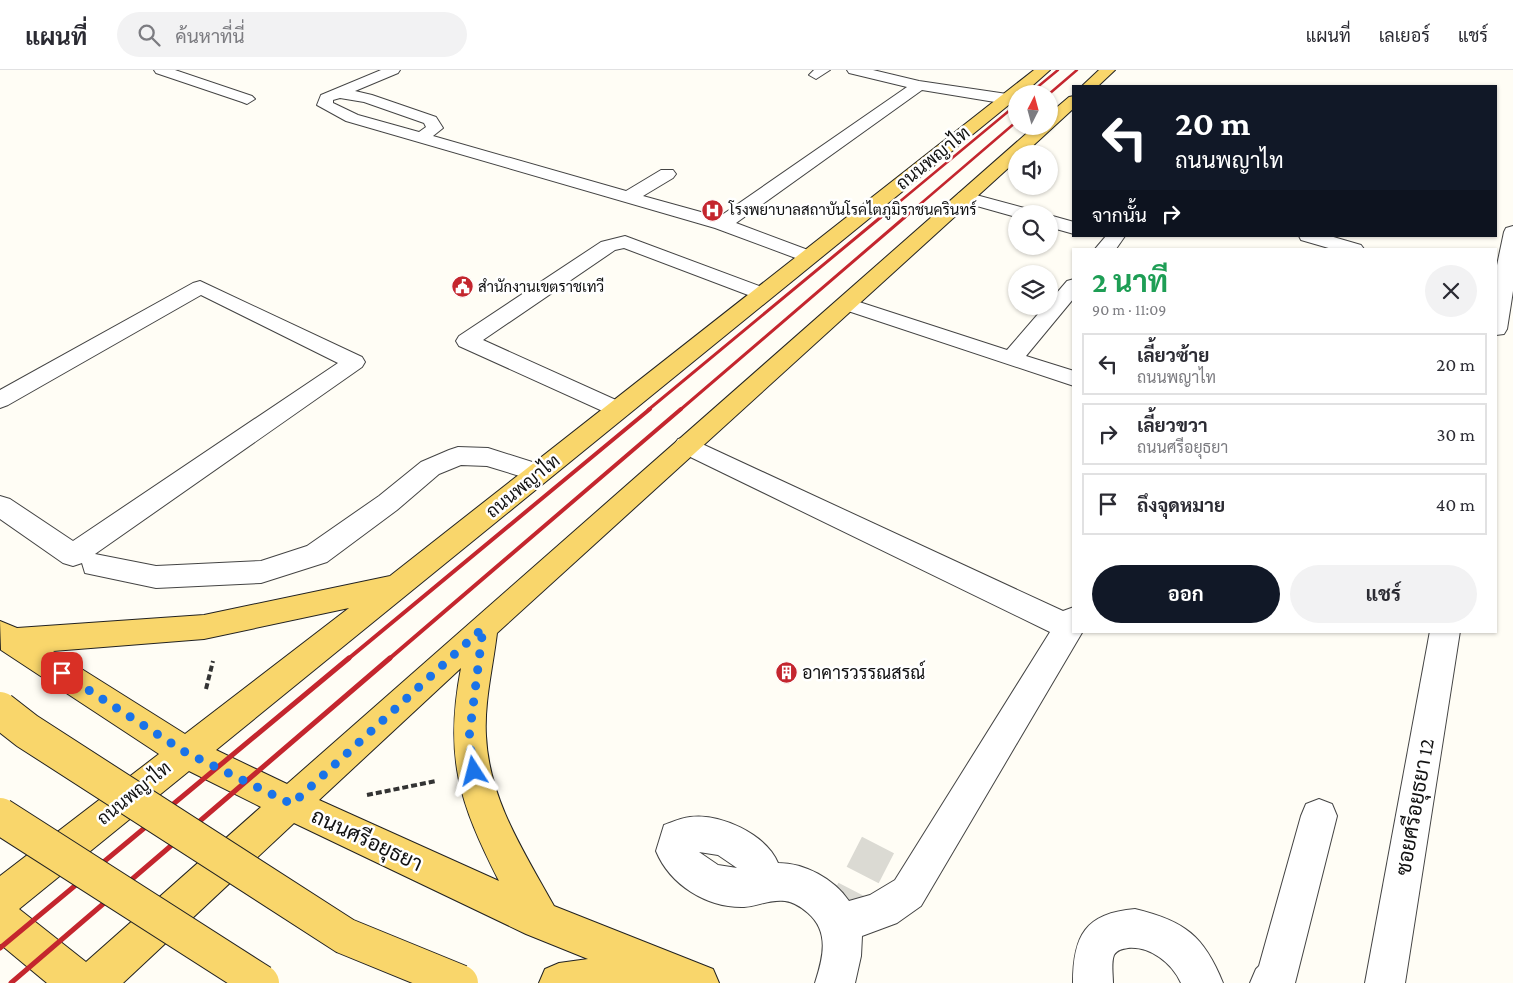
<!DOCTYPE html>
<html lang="th">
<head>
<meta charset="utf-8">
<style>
  :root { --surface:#fff; --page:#f2f2f3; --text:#2b2b33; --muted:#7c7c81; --line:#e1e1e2; --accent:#111827 }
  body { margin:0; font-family:"Crimson Pro",Sarabun,serif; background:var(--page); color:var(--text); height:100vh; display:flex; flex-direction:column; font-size:19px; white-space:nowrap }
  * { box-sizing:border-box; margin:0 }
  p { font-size:16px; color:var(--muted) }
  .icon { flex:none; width:28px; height:28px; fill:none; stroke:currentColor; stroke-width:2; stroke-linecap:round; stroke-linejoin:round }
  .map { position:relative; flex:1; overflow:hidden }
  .panel { position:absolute; left:1072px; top:178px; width:425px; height:385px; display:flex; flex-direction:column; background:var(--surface); border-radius:0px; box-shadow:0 1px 4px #0004 }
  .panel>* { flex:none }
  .banner { position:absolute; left:1072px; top:15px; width:425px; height:152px; border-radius:0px; box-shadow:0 1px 4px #0004; background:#111827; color:#fff; overflow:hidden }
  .needle { width:32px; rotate:6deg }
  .fabs { position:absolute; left:1008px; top:15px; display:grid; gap:10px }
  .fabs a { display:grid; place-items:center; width:50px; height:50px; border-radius:50%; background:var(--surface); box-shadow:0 1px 4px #0004; font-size:25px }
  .pin { position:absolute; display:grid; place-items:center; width:42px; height:42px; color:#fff; margin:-21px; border-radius:10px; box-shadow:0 2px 8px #0006 }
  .me { position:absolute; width:55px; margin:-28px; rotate:351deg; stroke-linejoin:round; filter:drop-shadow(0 0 4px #0008) }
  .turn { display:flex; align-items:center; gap:18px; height:105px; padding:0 20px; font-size:22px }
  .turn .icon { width:65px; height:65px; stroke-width:2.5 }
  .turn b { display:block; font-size:35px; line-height:42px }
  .then { display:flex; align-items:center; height:48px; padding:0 20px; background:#0003; gap:10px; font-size:19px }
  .round { display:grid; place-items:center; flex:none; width:52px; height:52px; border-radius:26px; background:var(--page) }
  .head { display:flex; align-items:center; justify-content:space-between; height:85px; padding:0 20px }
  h1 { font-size:30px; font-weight:700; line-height:38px; color:#1e9e55 }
  .button { display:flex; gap:10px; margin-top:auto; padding:10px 20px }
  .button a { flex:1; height:58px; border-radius:30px; background:var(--accent); color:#fff; font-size:20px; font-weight:700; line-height:58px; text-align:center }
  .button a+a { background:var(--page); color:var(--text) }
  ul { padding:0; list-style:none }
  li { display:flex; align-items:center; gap:15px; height:62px; margin:0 10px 8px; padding:0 10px; border:2px solid var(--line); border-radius:0px }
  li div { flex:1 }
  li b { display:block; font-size:19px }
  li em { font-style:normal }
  header { display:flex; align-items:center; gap:30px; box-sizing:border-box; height:70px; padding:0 25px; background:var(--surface); border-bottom:1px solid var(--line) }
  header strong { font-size:24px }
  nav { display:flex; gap:28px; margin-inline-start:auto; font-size:18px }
  .search { width:350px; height:45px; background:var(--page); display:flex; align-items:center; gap:12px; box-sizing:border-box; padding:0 18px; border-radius:28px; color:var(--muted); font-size:19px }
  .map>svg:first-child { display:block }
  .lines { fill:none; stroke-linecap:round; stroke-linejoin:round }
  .minor-tunnel { stroke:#dbdad3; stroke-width:36; stroke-dasharray:36 18; stroke-linecap:butt }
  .minor-casing { stroke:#444; stroke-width:2 }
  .major-casing { stroke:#222; stroke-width:2 }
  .path { stroke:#333; stroke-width:4; stroke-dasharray:6 3; stroke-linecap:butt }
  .minor { fill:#fff; fill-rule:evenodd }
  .major { fill:#f9d66b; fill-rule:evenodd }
  .rail-far3 { stroke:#c4262e; stroke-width:2.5 }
  .rail-far2 { stroke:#c4262e; stroke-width:3 }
  .rail-far1 { stroke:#c4262e; stroke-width:4 }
  .rail { stroke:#c4262e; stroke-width:5 }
  .major-bridge-casing { stroke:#222; stroke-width:38; stroke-linecap:butt }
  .major-bridge { stroke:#f9d66b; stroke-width:36 }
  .route { stroke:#1a73e8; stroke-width:9; stroke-dasharray:0 16.2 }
  .labels { text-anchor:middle; stroke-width:5; stroke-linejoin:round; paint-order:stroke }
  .far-poi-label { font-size:15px; fill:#111; stroke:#fff; text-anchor:start }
  .street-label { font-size:18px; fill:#111; stroke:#fff }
  .poi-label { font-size:18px; fill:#111; stroke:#fff; text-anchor:start }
  .near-street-label { font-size:21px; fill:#111; stroke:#fff }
</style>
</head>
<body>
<header>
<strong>แผนที่</strong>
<div class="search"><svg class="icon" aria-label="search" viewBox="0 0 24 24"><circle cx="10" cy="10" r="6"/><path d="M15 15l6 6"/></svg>ค้นหาที่นี่</div>
<nav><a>แผนที่</a><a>เลเยอร์</a><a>แชร์</a></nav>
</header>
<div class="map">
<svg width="1513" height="913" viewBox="0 0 1513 913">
  <rect width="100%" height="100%" fill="#fffdf5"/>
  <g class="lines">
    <!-- minor-tunnel -->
    <polyline class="minor-tunnel" points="838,853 878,775"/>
    <defs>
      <g id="minor">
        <polygon points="154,0 175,0 252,26 255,29 247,34 242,32 156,3"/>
        <path d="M381,0H400L398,3L355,21L372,25L436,47L443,58L433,66L626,121L661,100H673L676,104L673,108L643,126L719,147L907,17L849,3L847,0H873L919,11L1007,24L1015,29L1007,34L922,20L736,153L816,183L819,187L816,191L809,193L715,158L346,51L317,35L321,25ZM340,28L364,32L424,53L426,57L419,62L358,45L333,33V30Z"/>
        <polygon points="814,0 830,0 816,9 809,5"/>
        <polygon points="965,122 1032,140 1034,144 1016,144 1016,147 959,131 956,127 959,123"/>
        <polygon points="1049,145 1074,152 1074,164 1049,157"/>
        <polygon points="1513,156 1513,221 1507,259 1504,264 1496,265 1496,200 1504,162 1506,158"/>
        <polygon points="625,166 770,220 773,224 770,228 763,230 756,228 624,178 615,180 483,270 627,335 630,340 627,345 618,348 459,276 456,271 459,266 601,172"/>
        <polygon points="1106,166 1125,166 1116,179 1095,179"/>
        <polygon points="1299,166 1330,166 1361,175 1364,179 1332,179 1301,170"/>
        <polygon points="1074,209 1074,228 1026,286 1074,301 1074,316 839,238 835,234 839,230 846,228 853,230 1007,280 1045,236 1049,236 1049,232 1067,211"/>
        <polygon points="200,211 362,287 365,292 362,297 95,484 156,496 261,491 307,476 379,426 421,392 449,380 458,377 488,378 548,397 552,403 548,409 539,412 487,396 461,395 439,404 397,440 327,492 261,513 156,518 85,503 82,493 73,496 63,493 0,449 0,426 10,429 73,471 338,293 201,225 8,335 0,338 0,320 193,213"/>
        <path d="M687,367L1063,541L1074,537V561H1083L921,836L897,853L862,866L861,886L855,913H815C823,888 830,862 808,843C801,837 794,832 785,831C771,829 758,836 744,837C707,838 670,815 656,781L664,755C672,752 681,748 690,747C720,743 766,764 778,793C805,793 834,809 849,831L870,825L895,810L1050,562L678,381L674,375L678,369ZM699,782L718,785L737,798L718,795Z"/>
        <polygon points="1430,561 1460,561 1405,913 1365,913"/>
        <polygon points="1319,729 1332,734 1337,746 1296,909 1295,913 1250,913 1256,899 1259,896 1301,746 1306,734"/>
        <path d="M1135,839C1185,851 1204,866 1223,913H1181C1172,893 1150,876 1128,878C1122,879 1117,880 1114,885C1111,892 1113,905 1113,913H1073C1073,866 1085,843 1135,839Z"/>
      </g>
      <g id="major">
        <path d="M1034,0H1050L1023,24H1016V29L216,680L287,714L1035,56H1049V44L1069,27L1074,26V38L1024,84H1016V91L497,563C493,597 484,632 486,666C489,729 524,782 554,836L713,899L719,913H539L545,899L559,893L588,889L526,864L294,753L123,913H47L0,874V806L159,684L1,580L0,551L17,558L204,545L390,506ZM349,538L185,664L53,581L204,569ZM461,598C444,687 459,732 499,811L319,730ZM189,701L261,737L86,892L19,839Z"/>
        <polygon points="1099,0 1115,0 1098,16 1082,16"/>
      </g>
    </defs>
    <!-- minor casing -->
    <use href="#minor" class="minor-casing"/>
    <!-- major casing -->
    <use href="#major" class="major-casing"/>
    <!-- path -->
    <g class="path">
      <polyline points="206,619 213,591"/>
      <polyline points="367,725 436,711"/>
    </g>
    <!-- minor -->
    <use href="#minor" class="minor"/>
    <!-- major -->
    <use href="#major" class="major"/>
    <!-- rail-far3 -->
    <g class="rail-far3">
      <polyline points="1029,24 1058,0"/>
      <polyline points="1049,24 1077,0"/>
      <polyline points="880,148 1016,35"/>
      <polyline points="904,148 1016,52"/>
    </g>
    <!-- rail-far2 -->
    <g class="rail-far2">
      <polyline points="648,340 881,147"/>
      <polyline points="680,340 905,147"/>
    </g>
    <!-- rail-far1 -->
    <g class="rail-far1">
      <polyline points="348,589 650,339"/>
      <polyline points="389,589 681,339"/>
    </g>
    <!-- rail -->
    <g class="rail">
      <polyline points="0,878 349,588"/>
      <polyline points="11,913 390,588"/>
    </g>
    <defs>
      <g id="major-bridge">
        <polyline points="0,640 27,661 345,866 460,913"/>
        <polyline points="0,746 261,913"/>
      </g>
    </defs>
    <!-- major-bridge casing -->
    <use href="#major-bridge" class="major-bridge-casing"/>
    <!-- major-bridge -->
    <use href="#major-bridge" class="major-bridge"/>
  </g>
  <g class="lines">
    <!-- route -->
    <polyline class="route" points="62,603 185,682 292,734 483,558 469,668 474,701"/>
  </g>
  <!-- icons -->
  <defs>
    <symbol id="hospital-disc" viewBox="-11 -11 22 22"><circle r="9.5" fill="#c4262e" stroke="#fff"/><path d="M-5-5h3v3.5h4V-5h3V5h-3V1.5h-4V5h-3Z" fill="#fff"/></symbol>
    <symbol id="civic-disc" viewBox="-11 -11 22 22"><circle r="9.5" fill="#c4262e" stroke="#fff"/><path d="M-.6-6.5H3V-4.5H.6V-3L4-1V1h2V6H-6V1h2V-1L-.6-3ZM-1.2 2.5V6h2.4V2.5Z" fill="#fff"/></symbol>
    <symbol id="building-disc" viewBox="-11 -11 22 22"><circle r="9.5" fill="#c4262e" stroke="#fff"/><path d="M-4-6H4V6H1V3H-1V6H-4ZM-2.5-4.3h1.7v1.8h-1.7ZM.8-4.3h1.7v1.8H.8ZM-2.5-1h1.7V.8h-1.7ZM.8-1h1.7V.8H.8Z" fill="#fff"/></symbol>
  </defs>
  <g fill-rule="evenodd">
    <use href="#hospital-disc" x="700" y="128" width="25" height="25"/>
    <use href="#civic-disc" x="450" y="204" width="25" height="25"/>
    <use href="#building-disc" x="774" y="590" width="25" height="25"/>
  </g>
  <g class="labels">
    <!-- far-poi labels -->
    <g class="far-poi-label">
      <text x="729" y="145">โรงพยาบาลสถาบันโรคไตภูมิราชนครินทร์</text>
      <text x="478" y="222">สำนักงานเขตราชเทวี</text>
    </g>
    <!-- street labels -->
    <g class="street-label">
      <text transform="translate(933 88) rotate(-39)" y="6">ถนนพญาไท</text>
      <text transform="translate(523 416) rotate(-39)" y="6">ถนนพญาไท</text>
      <text transform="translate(134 723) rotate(-39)" y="6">ถนนพญาไท</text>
    </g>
    <!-- poi labels -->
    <g class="poi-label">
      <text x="802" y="609">อาคารวรรณสรณ์</text>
    </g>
    <!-- near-street labels -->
    <g class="near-street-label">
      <text transform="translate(1415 737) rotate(-80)" y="7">ซอยศรีอยุธยา 12</text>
      <text transform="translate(367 770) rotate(25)" y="7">ถนนศรีอยุธยา</text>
    </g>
  </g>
</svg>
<div class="fabs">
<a><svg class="needle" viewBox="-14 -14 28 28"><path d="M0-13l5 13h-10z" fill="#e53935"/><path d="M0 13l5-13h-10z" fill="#7c7c81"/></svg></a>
<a><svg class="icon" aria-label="sound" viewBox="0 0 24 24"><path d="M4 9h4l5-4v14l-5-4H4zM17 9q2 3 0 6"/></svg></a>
<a><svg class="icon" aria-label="search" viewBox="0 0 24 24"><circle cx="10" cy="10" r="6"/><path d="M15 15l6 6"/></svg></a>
<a><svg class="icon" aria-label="layers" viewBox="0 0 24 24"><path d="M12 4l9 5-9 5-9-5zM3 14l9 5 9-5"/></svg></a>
</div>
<div class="pin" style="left:62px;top:603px;background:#d93025"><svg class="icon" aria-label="arrive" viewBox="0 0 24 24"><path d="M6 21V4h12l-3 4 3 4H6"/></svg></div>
<svg class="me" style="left:474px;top:701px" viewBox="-20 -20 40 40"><path d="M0-17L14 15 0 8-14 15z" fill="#1a73e8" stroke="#fff" stroke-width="4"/></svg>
<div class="banner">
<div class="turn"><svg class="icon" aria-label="left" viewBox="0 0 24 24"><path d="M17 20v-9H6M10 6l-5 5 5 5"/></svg><div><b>20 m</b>ถนนพญาไท</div></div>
<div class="then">จากนั้น<svg class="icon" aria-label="right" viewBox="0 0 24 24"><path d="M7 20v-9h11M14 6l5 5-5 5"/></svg></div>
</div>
<section class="panel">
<div class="head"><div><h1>2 นาที</h1><p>90 m · 11:09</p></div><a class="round"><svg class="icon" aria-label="close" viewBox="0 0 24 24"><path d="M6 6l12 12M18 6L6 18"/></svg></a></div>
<ul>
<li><svg class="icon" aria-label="left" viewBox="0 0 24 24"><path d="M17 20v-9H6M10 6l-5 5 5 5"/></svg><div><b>เลี้ยวซ้าย</b><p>ถนนพญาไท</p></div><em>20 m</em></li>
<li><svg class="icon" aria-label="right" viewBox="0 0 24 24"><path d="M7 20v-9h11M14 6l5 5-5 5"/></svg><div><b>เลี้ยวขวา</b><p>ถนนศรีอยุธยา</p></div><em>30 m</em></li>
<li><svg class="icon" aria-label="arrive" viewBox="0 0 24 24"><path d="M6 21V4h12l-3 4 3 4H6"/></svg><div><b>ถึงจุดหมาย</b></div><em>40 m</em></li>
</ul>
<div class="button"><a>ออก</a><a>แชร์</a></div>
</section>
</div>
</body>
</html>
